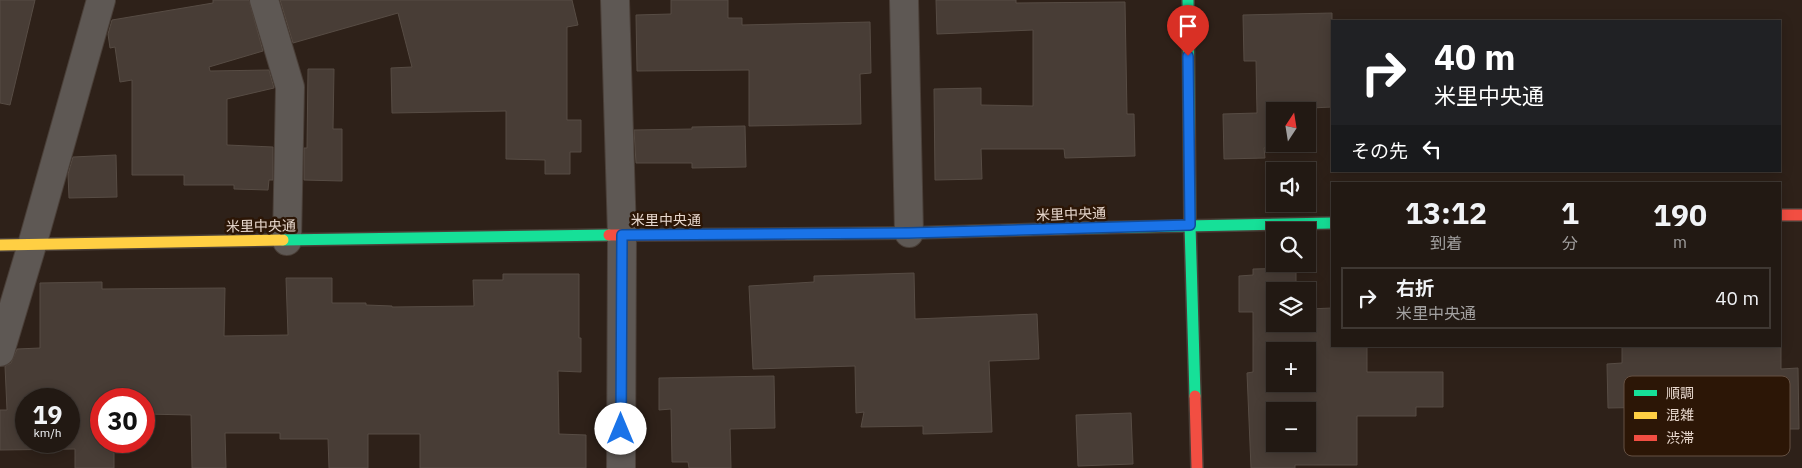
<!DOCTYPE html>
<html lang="ja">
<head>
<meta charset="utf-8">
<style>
  :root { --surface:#221913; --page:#2a221c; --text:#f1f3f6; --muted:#a2a0a0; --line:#3f3833 }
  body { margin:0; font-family:"IBM Plex Sans","Noto Sans JP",sans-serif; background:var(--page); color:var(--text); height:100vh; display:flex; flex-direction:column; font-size:19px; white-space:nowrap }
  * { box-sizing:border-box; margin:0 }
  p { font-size:16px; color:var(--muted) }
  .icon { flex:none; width:28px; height:28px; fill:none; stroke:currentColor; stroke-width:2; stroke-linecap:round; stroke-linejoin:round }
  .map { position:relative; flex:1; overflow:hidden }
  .details { position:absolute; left:1331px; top:182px; width:450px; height:165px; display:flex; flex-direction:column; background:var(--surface); border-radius:0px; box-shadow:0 2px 12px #0003,0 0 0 1px var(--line) }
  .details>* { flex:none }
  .guide { position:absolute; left:1331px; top:20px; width:450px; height:152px; border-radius:0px; box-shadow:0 2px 12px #0003,0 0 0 1px var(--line); background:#202124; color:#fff; overflow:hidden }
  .needle { width:32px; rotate:12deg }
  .controls { position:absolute; left:1266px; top:102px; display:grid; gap:10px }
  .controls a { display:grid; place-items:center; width:50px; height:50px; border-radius:0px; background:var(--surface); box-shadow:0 2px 12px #0003,0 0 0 1px var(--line); font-size:25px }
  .speed { position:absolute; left:15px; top:388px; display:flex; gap:10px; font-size:25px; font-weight:700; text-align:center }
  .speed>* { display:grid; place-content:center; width:65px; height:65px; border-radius:50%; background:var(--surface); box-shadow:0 2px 12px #0003,0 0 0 1px var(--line); line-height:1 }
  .speed small { font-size:12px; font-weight:400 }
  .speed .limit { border:8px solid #d22; background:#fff; color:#111 }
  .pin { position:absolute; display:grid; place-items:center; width:42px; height:42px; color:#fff; margin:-51px -21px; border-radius:50% 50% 50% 0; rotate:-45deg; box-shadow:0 0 5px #0007 }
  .pin .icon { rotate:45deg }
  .me { position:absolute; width:55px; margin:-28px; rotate:0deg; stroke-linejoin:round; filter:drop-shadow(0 0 4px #0008) }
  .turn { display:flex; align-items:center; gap:18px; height:105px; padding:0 20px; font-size:22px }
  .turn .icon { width:65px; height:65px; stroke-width:2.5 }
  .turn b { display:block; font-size:35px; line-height:42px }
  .then { display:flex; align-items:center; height:48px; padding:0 20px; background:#0003; gap:10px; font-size:19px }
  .eta { display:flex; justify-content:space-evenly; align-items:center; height:85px; text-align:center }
  .eta b { font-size:30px; font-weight:800; line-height:35px }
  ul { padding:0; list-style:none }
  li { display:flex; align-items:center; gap:15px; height:62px; margin:0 10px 8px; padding:0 10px; border:2px solid var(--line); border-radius:0px }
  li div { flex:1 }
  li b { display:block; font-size:19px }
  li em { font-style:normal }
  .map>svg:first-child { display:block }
  .building { fill:#483d36; stroke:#574c44; fill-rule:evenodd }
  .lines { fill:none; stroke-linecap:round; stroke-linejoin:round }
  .street-casing { stroke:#4a3f38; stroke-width:30 }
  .fast-casing { stroke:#4a3f38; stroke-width:14 }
  .slow-casing { stroke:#4a3f38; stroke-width:14 }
  .jam-casing { stroke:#4a3f38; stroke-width:14 }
  .street { stroke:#5e5854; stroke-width:28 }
  .fast { stroke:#16e098; stroke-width:11 }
  .slow { stroke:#ffcf43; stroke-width:11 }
  .jam { stroke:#f24e42; stroke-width:11 }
  .route-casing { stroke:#114b97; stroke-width:12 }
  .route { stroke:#1a73e8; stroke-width:9 }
  .labels { text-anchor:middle; stroke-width:5; stroke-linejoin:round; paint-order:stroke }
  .street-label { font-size:14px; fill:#e8d8ce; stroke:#2c1606 }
  .key { fill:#2c1606; stroke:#645042; stroke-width:1 }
  .key-label { font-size:14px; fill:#e8d8ce }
</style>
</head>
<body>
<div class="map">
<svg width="1802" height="468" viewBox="0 0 1802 468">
  <rect width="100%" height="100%" fill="#2e2119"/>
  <!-- building -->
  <g class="building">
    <polygon points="0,0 35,0 10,105 0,103"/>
    <polygon points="213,0 249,0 263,51 209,67 210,71 269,70 274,88 227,99 227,145 273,147 273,180 269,180 268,190 234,189 234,185 184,185 184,175 132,175 132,80 120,82 115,47 110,48 108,34 112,20 213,3"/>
    <polygon points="280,0 572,0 578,25 567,27 567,120 581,120 581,152 570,152 570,174 545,174 545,160 506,159 506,111 392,113 391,68 412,67 398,13 293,43"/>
    <polygon points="671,0 728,0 728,18 742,18 742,25 870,22 871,73 860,74 861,124 749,126 749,70 637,71 636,15 671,14"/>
    <polygon points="936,0 1016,0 1016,3 1125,2 1127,114 1134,114 1135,156 1065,158 1064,149 981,149 982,179 935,180 934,89 981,88 981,105 1033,106 1033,30 937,34"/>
    <path d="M1332,13V107L1311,108L1312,147L1264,148L1265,158L1224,159L1223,114L1257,113L1256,61H1244L1243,15ZM1275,111H1308V144H1275Z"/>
    <polygon points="308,69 334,69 333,129 342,129 342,181 304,180 304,148 307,148"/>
    <polygon points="745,126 746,167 692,168 692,163 636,163 634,130 692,129 692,127"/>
    <polygon points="116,155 117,197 69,198 68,174 73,157"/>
    <path d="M1296,268V291H1275V324H1308V309L1332,308V346H1367V372H1443V407H1416V416H1357V465H1295V468H1251L1247,373L1253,372V312H1239V276L1253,275V269ZM1275,351H1308V384H1275ZM1275,411H1308V444H1275Z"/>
    <polygon points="914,273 915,319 1037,314 1039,359 989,361 992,432 923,434 923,426 861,427 864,412 856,413 855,366 753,369 749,286 814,282 814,276"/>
    <path d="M503,274H579V338H581V372L558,371L559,434L586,435V468H420V434H368V468H329L328,439H280V433H225L226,468H192L191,415L144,414V399H101V441H114V468H75V449L0,450V410H7L5,366L11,363L17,349L40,348V283L102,282V289L225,288L224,336L288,335L286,278H332V303H366V305L392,306V307L474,306L473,280H503ZM26,399H69V441H26Z"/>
    <polygon points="1622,346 1781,346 1781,369 1798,368 1799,429 1774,429 1774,423 1715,425 1715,406 1608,408 1607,364 1622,363"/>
    <polygon points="774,376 775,428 730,429 731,468 689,468 688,462 672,462 671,409 659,410 659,378"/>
    <polygon points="1131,413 1133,464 1078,466 1076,415"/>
  </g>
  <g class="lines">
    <defs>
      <g id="street">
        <polyline points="264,0 290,87 287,241"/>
        <polyline points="615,0 622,235 621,468"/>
        <polyline points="904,0 909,233"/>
        <polyline points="0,352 32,245 101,0"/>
      </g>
      <g id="fast">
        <polyline points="1188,0 1190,225 1195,396"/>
        <polyline points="1087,228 1332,223"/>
        <polyline points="283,240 609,235"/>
      </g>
      <g id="slow">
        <polyline points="787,234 909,233 1087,228"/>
        <polyline points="0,245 283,240"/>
      </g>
      <g id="jam">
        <polyline points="1780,215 1802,215"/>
        <polyline points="609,235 787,234"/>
        <polyline points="1195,396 1197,468"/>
      </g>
    </defs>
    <!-- street casing -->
    <use href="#street" class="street-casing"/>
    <!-- fast casing -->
    <use href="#fast" class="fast-casing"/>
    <!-- slow casing -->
    <use href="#slow" class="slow-casing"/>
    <!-- jam casing -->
    <use href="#jam" class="jam-casing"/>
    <!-- street -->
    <use href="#street" class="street"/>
    <!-- fast -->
    <use href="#fast" class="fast"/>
    <!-- slow -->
    <use href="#slow" class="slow"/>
    <!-- jam -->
    <use href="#jam" class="jam"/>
  </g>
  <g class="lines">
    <defs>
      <polyline id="route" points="621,429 622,235 909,233 1190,225 1188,56"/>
    </defs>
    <!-- route casing -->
    <use href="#route" class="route-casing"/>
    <!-- route -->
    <use href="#route" class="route"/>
  </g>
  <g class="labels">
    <!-- street labels -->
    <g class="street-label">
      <text transform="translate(1071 214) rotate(-2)" y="5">米里中央通</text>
      <text x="666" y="225">米里中央通</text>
      <text transform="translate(261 226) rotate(-1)" y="5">米里中央通</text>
    </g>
  </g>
  <!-- legend -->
  <rect x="1624" y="376" width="166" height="80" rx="8" class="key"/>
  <rect x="1634" y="390" width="23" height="6" fill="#16e098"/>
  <rect x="1634" y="412" width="23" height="7" fill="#ffcf43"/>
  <rect x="1634" y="435" width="23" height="6" fill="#f24e42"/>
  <g class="key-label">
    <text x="1666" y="398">順調</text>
    <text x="1666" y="420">混雑</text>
    <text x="1666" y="443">渋滞</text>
  </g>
</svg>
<div class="controls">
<a><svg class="needle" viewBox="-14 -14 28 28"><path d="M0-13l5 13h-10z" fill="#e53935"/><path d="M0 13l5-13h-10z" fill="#a2a0a0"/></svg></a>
<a><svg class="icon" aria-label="sound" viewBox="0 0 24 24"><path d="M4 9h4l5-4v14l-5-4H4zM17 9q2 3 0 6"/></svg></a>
<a><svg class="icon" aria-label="search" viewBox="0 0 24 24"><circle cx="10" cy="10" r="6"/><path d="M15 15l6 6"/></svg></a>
<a><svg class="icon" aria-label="layers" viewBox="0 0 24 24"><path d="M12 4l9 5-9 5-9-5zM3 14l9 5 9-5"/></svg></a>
<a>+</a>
<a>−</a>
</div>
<div class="speed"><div>19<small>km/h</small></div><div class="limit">30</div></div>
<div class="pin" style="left:1188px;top:56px;background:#d93025"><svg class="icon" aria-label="arrive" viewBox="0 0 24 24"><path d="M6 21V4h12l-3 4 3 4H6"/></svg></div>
<svg class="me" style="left:621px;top:429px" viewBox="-20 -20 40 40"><circle r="19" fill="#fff"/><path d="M0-13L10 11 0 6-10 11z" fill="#1a73e8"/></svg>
<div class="guide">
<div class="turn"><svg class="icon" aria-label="right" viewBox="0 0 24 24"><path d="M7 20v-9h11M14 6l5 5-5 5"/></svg><div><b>40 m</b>米里中央通</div></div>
<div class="then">その先<svg class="icon" aria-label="left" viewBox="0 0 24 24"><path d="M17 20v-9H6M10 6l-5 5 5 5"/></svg></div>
</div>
<section class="details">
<div class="eta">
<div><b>13:12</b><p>到着</p></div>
<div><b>1</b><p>分</p></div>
<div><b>190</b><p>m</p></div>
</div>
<ul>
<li><svg class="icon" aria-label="right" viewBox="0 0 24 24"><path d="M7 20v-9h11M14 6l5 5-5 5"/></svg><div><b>右折</b><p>米里中央通</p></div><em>40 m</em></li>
</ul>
</section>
</div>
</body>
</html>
